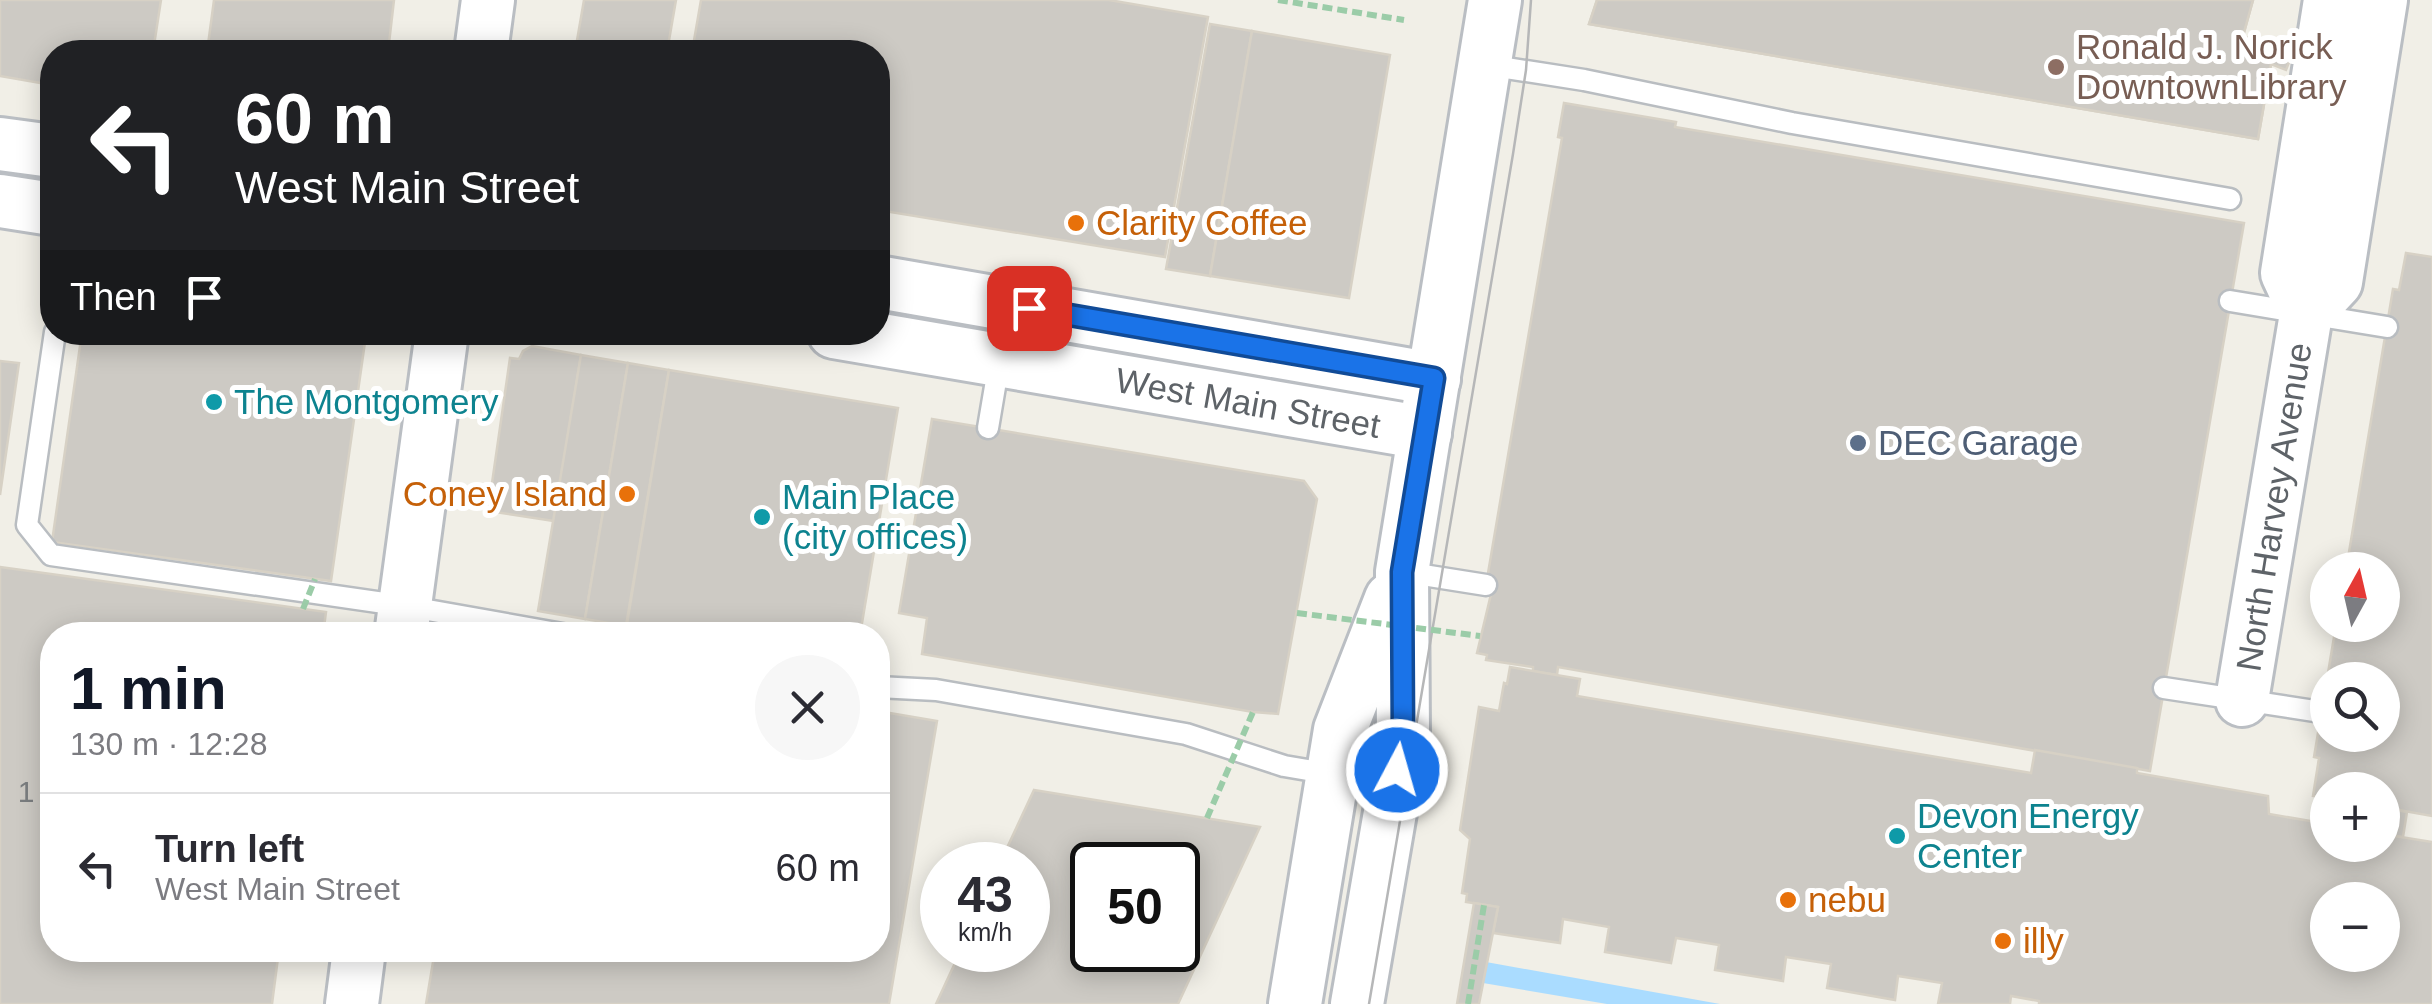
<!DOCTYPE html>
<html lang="en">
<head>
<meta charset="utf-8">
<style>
  :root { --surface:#fff; --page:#f7f7f7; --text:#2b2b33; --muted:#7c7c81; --line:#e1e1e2; --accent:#111827 }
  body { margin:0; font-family:Helvetica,sans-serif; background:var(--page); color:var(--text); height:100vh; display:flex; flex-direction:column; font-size:38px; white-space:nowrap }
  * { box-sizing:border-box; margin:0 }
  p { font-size:32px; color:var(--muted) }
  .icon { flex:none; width:55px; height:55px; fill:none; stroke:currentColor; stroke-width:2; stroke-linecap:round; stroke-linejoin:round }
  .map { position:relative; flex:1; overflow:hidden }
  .side { position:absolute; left:40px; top:622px; width:850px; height:340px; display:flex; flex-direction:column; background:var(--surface); border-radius:40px; box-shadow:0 5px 25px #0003 }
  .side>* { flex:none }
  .banner { position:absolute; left:40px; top:40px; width:850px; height:305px; border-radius:40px; box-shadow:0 5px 25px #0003; background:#202124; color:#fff; overflow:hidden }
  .needle { width:65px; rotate:8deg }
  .buttons { position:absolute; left:2310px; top:552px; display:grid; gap:20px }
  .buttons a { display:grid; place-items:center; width:90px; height:90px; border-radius:50%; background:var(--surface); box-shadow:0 5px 25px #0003; font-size:50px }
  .speed { position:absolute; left:920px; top:842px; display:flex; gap:20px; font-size:50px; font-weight:700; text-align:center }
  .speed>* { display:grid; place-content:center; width:130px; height:130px; border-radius:50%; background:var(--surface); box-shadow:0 5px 25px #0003; line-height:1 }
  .speed small { font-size:25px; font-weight:400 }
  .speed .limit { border:5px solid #111; border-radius:15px; background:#fff; color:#111 }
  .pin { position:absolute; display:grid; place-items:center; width:85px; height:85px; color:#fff; margin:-42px; border-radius:20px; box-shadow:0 5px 15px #0006 }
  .me { position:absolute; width:110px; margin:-55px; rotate:6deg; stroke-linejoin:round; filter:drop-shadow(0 0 8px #0008) }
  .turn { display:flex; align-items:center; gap:35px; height:210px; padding:0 30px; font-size:45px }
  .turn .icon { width:130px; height:130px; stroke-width:2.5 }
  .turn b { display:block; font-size:70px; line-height:85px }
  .then { display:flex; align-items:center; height:95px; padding:0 30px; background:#0003; gap:20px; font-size:38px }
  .round { display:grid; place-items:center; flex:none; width:105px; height:105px; border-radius:52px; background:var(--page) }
  .headline { display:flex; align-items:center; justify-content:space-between; height:170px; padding:0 30px }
  h1 { font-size:60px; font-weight:600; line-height:75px; color:var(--accent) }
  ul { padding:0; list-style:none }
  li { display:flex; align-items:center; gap:30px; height:150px; padding:0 30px; border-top:2px solid var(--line) }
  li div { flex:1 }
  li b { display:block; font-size:38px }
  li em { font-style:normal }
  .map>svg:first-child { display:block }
  .water { fill:#aadcff }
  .building { fill:#cdcac4; stroke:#d7d1c5; stroke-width:2.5; fill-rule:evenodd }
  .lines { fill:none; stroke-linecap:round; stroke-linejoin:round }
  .lane-casing { stroke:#b9bdc1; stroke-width:25 }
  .secondary-casing { stroke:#babec3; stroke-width:58 }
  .path { stroke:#9bcca8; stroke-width:6; stroke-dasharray:10 5; stroke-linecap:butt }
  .lane { stroke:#fff; stroke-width:20 }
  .secondary { stroke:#fff; stroke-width:52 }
  .tram { stroke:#b6b7b8; stroke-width:2.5 }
  .path-bridge { stroke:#9bcca8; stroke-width:6; stroke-dasharray:10 5; stroke-linecap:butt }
  .route-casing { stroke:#114b97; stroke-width:25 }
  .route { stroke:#1a73e8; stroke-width:18 }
  .education-dot { fill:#8d6e63; stroke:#fff; stroke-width:4 }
  .food-dot { fill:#e8710a; stroke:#fff; stroke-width:4 }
  .culture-dot { fill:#0f9aa8; stroke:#fff; stroke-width:4 }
  .service-dot { fill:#5c6f8a; stroke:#fff; stroke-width:4 }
  .labels { text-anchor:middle; stroke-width:10; stroke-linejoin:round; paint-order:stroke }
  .number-label { font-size:30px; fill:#7a7d7f }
  .education-label { font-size:35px; fill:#785e54; stroke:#fff; text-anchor:start }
  .food-label { font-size:35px; fill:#c56008; stroke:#fff; text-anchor:start }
  .culture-label { font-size:35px; fill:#0d838f; stroke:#fff; text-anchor:start }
  .street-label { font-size:35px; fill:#5e6368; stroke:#fff }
  .service-label { font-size:35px; fill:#4e5e75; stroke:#fff; text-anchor:start }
</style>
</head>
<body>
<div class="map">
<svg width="2432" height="1004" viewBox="0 0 2432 1004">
  <rect width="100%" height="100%" fill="#f1efe7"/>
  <!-- water -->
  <polygon class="water" points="1486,962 1720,1004 1607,1004 1483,983"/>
  <!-- building -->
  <g class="building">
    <polygon points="0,0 161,0 153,52 52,52 52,85 0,76"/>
    <polygon points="214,0 394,0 388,52 207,52"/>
    <polygon points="584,0 676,0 667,52 575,52"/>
    <polygon points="701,0 1109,0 1208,17 1165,257 878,210 878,52 692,52"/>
    <polygon points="1597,0 2253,0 2243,36 2188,14 2182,28 2271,64 2258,139 1589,24"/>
    <polygon points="1597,0 2253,0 2243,36 2292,55 2286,70 2271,64 2258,139 1589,24"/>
    <polygon points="1210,24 1252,31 1210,276 1166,269"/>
    <polygon points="1252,31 1390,55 1349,298 1210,276"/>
    <polygon points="1564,103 1676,122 1675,127 2244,223 2150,771 1558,667 1557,675 1533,671 1533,667 1486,660 1487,655 1477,653 1491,594 1484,594 1486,585 1562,138 1558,137"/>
    <path d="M2406,253L2432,257V816L2382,807V790H2328V798L2313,796L2319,758L2314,757L2336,625H2382V570H2346L2393,289L2399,290ZM2328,680H2382V735H2328Z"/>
    <polygon points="82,332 358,332 365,342 331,581 52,542"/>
    <polygon points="532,346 581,355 554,521 488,511 510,358 519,359 523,351"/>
    <polygon points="581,355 628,363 585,619 538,611"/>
    <polygon points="0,361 19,363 0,495"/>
    <polygon points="628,363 669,370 626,626 585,619"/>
    <polygon points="669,370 898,408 860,635 654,635 626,630"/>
    <polygon points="932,419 1304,481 1317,499 1278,714 1253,712 922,654 927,618 899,613"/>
    <polygon points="0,567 326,612 323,635 52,635 52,950 279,950 272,1004 0,1004"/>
    <path d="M1510,667L1580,679L1577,696L2031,773L2035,750L2137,768V773L2268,796L2269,814L2328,824V845H2382V834L2432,842V1004H2039V1001L2011,996L2010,1004H1938L1942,983L1898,976L1895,1000L1827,988L1831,964L1786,957L1783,981L1715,970L1719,945L1676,938L1671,963L1605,952L1609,927L1563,919L1560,943L1493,933L1498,907L1466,902L1467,894L1462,893L1470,839L1460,830L1479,707L1499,711L1504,683L1507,684ZM2328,900H2382V955H2328Z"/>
    <polygon points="878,711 937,721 889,1004 426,1004 435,950 878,950"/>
    <path d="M1034,790L1260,827L1178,1004H936L961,950H1028V865H999ZM1092,865H1178V950H1092Z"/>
    <polygon points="2382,807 2407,812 2403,837 2382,834"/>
    <polygon points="1474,903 1498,907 1479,1004 1457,1004"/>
  </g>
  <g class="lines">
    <defs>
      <g id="lane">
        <polyline points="1487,65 1584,80 1792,123 2230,199"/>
        <polyline points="2230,301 2387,327"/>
        <polyline points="55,332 27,525 51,555 405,606 568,635"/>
        <polyline points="988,428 999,363"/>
        <polyline points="1404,572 1486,585"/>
        <polyline points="878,687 936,690 1186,734 1284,766 1331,774"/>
        <polyline points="2164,688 2321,712"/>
      </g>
      <g id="secondary">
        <polyline points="481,52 488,0"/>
        <polyline points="0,144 52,151"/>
        <polyline points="0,201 52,209"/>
        <polyline points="878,282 1434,379"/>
        <polyline points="2306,314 2287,273 2330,0"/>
        <polyline points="834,332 1425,433"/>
        <polyline points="401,635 442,332"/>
        <polyline points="2242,700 2306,314 2336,282 2381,0"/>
        <polyline points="352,1004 359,950"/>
        <polyline points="1295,1004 1340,730 1391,599"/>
        <polyline points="1357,1004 1403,737 1402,572 1495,0"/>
      </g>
    </defs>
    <!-- lane casing -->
    <use href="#lane" class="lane-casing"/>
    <!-- secondary casing -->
    <use href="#secondary" class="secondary-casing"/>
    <!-- path -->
    <g class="path">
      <polyline points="1278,0 1404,20"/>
      <polyline points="1468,1004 1484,905"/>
    </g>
    <!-- lane -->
    <use href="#lane" class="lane"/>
    <!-- secondary -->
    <use href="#secondary" class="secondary"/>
    <!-- tram -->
    <polyline class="tram" points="1369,1004 1513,154 1526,70 1531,0"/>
    <!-- path-bridge -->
    <g class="path-bridge">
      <polyline points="303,609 315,579"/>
      <polyline points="1297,613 1480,636"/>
      <polyline points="1207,818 1253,712"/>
    </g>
  </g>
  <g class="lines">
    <defs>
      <polyline id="route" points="1029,308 1434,378 1402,572 1403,737 1397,770"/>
    </defs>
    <!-- route casing -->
    <use href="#route" class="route-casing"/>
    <!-- route -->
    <use href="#route" class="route"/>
  </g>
  <!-- markers -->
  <circle class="education-dot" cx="2056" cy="67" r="10"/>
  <g class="food-dot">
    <circle cx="1076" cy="223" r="10"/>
    <circle cx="627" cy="494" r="10"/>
    <circle cx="1788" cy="900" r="10"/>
    <circle cx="2003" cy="941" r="10"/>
  </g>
  <g class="culture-dot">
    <circle cx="214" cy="402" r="10"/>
    <circle cx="762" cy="517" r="10"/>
    <circle cx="1897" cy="836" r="10"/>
  </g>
  <circle class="service-dot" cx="1858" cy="443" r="10"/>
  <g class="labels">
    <!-- number labels -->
    <g class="number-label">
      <text x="26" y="802">1</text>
    </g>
    <!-- education labels -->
    <g class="education-label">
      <text x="2076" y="59">Ronald J. Norick<tspan x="2076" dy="40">DowntownLibrary</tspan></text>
    </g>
    <!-- food labels -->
    <g class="food-label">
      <text x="1096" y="235">Clarity Coffee</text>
      <text x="607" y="506" text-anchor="end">Coney Island</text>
      <text x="1808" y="912">nebu</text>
      <text x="2023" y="953">illy</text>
    </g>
    <!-- culture labels -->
    <g class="culture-label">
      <text x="234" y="414">The Montgomery</text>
      <text x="782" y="509">Main Place<tspan x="782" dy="40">(city offices)</tspan></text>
      <text x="1917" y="828">Devon Energy<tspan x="1917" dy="40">Center</tspan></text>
    </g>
    <!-- street labels -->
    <g class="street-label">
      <text transform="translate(1248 403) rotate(10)" y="12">West Main Street</text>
      <text transform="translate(2274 507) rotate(-81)" y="12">North Harvey Avenue</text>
    </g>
    <!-- service labels -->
    <g class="service-label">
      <text x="1878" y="455">DEC Garage</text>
    </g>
  </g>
</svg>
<div class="buttons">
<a><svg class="needle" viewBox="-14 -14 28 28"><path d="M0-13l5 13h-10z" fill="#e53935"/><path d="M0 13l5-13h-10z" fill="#7c7c81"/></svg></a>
<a><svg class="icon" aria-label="search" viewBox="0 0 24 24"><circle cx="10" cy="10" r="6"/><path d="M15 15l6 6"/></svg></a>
<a>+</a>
<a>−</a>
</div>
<div class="speed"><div>43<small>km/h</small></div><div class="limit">50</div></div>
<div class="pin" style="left:1029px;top:308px;background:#d93025"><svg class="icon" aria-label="arrive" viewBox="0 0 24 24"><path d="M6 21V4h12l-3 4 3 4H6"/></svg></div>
<svg class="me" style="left:1397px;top:770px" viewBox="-20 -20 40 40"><circle r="17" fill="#1a73e8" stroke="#fff" stroke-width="3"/><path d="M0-11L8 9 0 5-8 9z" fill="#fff"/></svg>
<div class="banner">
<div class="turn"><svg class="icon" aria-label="left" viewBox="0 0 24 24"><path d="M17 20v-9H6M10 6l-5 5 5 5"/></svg><div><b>60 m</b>West Main Street</div></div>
<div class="then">Then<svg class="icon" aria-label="arrive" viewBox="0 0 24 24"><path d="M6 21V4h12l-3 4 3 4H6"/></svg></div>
</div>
<section class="side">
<div class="headline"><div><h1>1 min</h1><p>130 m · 12:28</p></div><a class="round"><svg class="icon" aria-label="close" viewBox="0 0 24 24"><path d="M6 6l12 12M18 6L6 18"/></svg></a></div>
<ul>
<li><svg class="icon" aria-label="left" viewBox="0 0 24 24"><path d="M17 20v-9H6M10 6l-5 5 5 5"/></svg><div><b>Turn left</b><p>West Main Street</p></div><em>60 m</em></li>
</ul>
</section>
</div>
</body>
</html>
